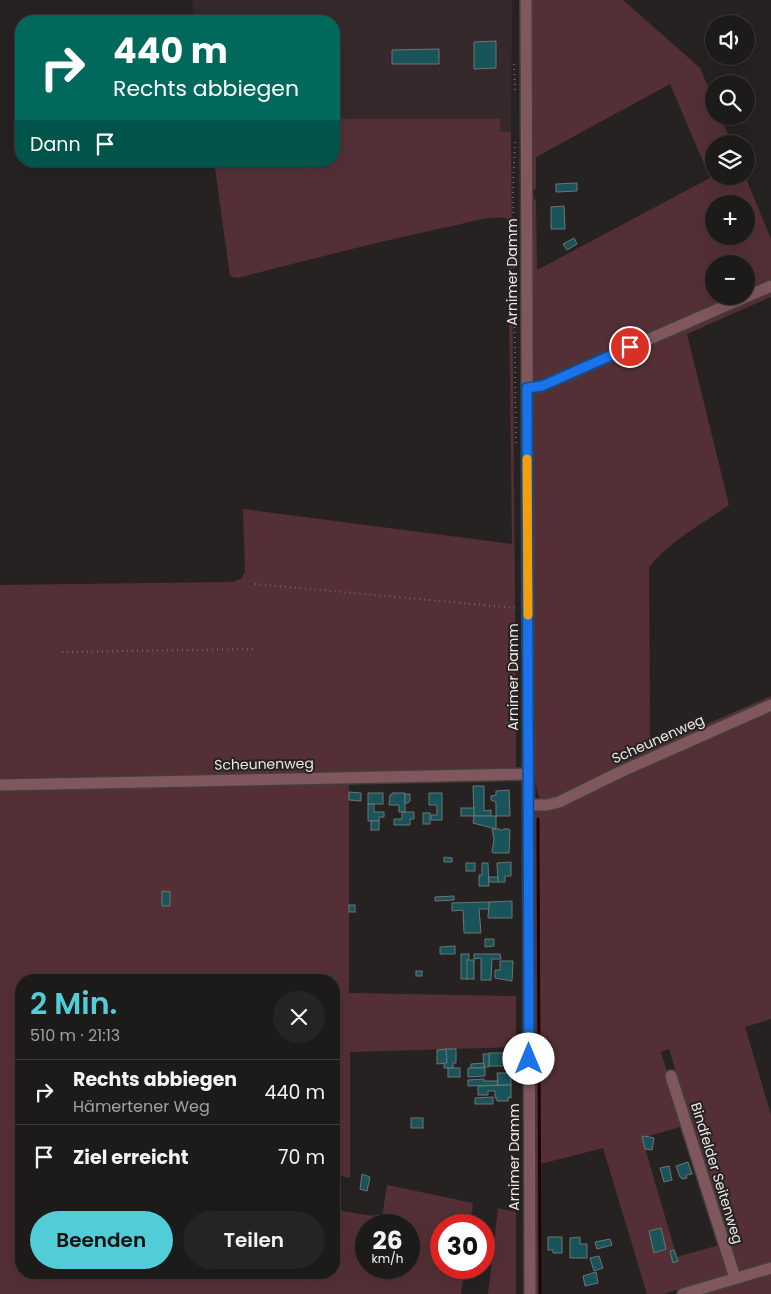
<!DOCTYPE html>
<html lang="de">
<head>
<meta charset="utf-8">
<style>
  :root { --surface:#1d1a1a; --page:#252323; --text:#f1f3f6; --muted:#a0a1a2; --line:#3b3839; --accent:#52ccd6 }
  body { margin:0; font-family:Poppins,sans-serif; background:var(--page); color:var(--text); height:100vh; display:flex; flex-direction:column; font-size:19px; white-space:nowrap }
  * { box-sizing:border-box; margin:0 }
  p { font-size:16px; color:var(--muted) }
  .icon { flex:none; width:28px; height:28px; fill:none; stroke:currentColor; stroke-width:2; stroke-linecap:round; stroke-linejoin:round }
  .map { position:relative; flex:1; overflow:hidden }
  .side { position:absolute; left:15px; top:974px; width:325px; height:305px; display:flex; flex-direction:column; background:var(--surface); border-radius:20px; box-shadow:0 5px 20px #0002,0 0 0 1px var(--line) }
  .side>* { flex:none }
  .top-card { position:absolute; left:15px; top:15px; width:325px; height:152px; border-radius:20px; box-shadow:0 5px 20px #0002,0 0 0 1px var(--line); background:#00695c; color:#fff; overflow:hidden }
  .fabs { position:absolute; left:705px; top:15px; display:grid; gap:10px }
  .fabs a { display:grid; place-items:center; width:50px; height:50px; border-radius:50%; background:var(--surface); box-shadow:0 5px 20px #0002,0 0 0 1px var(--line); font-size:25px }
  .speed { position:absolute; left:355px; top:1214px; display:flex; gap:10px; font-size:25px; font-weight:700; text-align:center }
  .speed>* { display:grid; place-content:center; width:65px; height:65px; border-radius:50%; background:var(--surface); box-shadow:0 5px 20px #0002,0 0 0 1px var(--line); line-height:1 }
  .speed small { font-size:12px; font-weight:400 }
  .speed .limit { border:8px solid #d22; background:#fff; color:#111 }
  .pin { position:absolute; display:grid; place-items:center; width:42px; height:42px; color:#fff; margin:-21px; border:2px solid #fff; border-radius:50%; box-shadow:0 1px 5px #0007 }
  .me { position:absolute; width:55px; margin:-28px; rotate:0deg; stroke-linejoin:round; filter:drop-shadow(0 0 4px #0008) }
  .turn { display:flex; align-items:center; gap:18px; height:105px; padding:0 15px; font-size:22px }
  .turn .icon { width:65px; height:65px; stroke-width:2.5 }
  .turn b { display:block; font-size:35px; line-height:42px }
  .then { display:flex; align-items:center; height:48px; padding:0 15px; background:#0003; gap:10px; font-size:19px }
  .round { display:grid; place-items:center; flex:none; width:52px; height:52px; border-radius:26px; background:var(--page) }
  .headline { display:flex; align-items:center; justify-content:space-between; height:85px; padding:0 15px }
  h1 { font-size:30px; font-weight:600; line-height:38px; color:var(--accent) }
  .action { display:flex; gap:10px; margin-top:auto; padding:10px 15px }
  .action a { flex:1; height:58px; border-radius:30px; background:var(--accent); color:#111; font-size:20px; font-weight:600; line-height:58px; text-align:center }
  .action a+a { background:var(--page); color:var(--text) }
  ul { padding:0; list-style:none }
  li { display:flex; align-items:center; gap:15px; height:65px; padding:0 15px; border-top:1px solid var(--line) }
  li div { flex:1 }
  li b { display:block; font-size:19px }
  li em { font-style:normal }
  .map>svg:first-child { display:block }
  .built { fill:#35292b }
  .green { fill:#543036; fill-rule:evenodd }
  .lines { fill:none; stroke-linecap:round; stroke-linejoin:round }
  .stream { stroke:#210108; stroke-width:3 }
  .building { fill:#185459; stroke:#6e7475 }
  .minor-casing { stroke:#423e3e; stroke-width:14 }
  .path { stroke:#6c6868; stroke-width:2; stroke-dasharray:1 4; stroke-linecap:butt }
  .minor { stroke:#7f575c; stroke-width:11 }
  .route-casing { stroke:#114b97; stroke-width:12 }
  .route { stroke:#1a73e8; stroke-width:9 }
  .slow { stroke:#f59e0b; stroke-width:9 }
  .labels { text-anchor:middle; stroke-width:4; stroke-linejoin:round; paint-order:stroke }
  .street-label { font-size:14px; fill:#ebe8e8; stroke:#272222 }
</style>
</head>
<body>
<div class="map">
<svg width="771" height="1294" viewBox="0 0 771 1294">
  <rect width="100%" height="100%" fill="#272222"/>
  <!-- built -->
  <polygon class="built" points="192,0 512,0 511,132 500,132 500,119 334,119 334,21 195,21"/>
  <!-- green -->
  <g class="green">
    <path d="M531,0H623L700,68L714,101V116H720L732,144H714V176H745L771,239V284L746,294V264H714V296H742L538,382L532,378L533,200L536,199L537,270L710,178L670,84L536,157V189H532ZM714,204H746V236H714Z"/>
    <path d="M334,119H500V132H511L516,722H507L506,729H516V769L0,778V585L232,582L241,579L245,572L243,509L512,544L508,219C496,214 466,223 452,226C380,241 309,260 237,278L230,276L214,161H334Z"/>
    <path d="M771,290V297L687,334L729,505C702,524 670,541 649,567L650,749L771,696V702L560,798L541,801C534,788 535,769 534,755L532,395L535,392L556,386V387L561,383Z"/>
    <polygon points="771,708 771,1019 745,1027 771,1115 771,1262 737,1272 669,1049 661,1052 683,1126 642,1138 677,1257 719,1245 728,1275 663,1294 647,1294 603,1148 540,1164 541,1294 534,1294 533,816 534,813 538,811"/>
    <path d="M349,784V993L516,996V1047L350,1052V1178L336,1175L334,1191V980H21V1272H334V1210L382,1217L387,1185L473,1203L470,1225H441V1268H465L461,1294H0V788ZM366,1225H409V1268H366Z"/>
    <polygon points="498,1208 516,1212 516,1294 488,1294"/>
    <polygon points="771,1274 771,1294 705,1294"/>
  </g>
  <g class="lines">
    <!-- stream -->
    <polyline class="stream" points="538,819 540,1294"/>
  </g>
  <!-- building -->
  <g class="building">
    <rect x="223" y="16" width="10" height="4"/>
    <polygon points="496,41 496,68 474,69 474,42"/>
    <polygon points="439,49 439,64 392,64 392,50"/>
    <polygon points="577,183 577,191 556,192 556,184"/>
    <polygon points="564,206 565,229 551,229 551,207"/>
    <polygon points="574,238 577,244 567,250 563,244"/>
    <rect x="507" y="723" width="8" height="5"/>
    <polygon points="473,786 484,786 484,811 491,810 491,816 474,816"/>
    <polygon points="509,790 510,816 496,816 496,802 491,800 491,796 496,795 496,791"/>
    <polygon points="349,792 361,793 361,801 349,800"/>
    <rect x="368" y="793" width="15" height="11"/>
    <polygon points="392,793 405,793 405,812 399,812 399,805 389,805 390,795 392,795"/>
    <polygon points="429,793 442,793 442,820 431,820 431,815 437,815 437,805 429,805"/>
    <polygon points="405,794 410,794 410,801 408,803 405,803"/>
    <polygon points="368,804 374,804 374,812 384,812 384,817 379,817 379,821 368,821"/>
    <rect x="461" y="808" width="13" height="8"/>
    <polygon points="402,812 414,812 414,819 410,819 410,825 394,825 394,819 402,819"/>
    <rect x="423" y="813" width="7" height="11"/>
    <polygon points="474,816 496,816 496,829 473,823"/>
    <rect x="371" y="821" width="8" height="9"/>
    <polygon points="492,829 500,829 501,831 503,829 508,829 510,830 509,853 494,853 492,852 494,839"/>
    <polygon points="444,857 452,858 452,862 444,862"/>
    <polygon points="511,862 511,876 505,876 505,882 498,882 497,863"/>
    <rect x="466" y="863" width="9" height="8"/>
    <polygon points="482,863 488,863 489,886 479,886 479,875 482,875"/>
    <rect x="489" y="877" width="9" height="5"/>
    <polygon points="162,891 170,892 170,906 162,906"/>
    <polygon points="454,896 454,900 435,901 435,897"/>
    <polygon points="512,901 512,918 488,918 489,902"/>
    <polygon points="489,902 489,909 479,909 481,933 464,933 463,910 452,911 452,903"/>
    <rect x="349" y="905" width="6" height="7"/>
    <polygon points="485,939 494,939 494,946 485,947"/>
    <polygon points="455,946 455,954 440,954 440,947"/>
    <polygon points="461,954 469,954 467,979 461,979"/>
    <polygon points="474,954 500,954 501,959 492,959 491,980 481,980 481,958 474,959"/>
    <rect x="467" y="960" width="7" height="19"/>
    <polygon points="500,961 513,961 512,981 495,978 495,970 500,970"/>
    <rect x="416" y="971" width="6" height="5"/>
    <polygon points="446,1049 447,1063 437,1064 437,1050"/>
    <polygon points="446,1049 456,1049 456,1063 453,1063 453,1068 444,1068 444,1063 447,1063"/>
    <rect x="489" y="1053" width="16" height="13"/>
    <polygon points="483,1054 489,1054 489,1067 484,1067"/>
    <polygon points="484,1063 484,1068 471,1068 471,1064"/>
    <rect x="448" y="1068" width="12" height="9"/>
    <polygon points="468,1068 485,1068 485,1076 468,1077"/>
    <polygon points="497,1073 511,1073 511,1085 498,1085"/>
    <polygon points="484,1079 484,1081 497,1081 498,1085 468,1086 468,1080"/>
    <polygon points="511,1085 511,1098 508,1097 508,1101 497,1101 497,1098 495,1098 495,1091 488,1091 488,1095 478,1095 478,1086"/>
    <polygon points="493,1097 493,1104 475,1104 475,1098"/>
    <rect x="411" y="1118" width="12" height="10"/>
    <polygon points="645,1136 654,1138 652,1150 645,1149 642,1137"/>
    <polygon points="688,1162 692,1174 686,1175 687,1178 682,1179 681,1177 680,1177 676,1166"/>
    <polygon points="669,1166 672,1180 664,1182 660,1168"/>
    <polygon points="362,1174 370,1177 367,1191 360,1189"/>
    <polygon points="661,1228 666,1249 654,1253 649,1231"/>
    <polygon points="548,1237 562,1237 562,1253 553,1253 553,1250 548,1250"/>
    <polygon points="580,1237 580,1244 587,1244 587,1258 570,1258 570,1238"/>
    <polygon points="610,1239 612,1245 597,1249 595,1242"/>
    <polygon points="674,1250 678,1261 673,1263 670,1251"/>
    <polygon points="599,1256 603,1268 594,1271 590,1258"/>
    <polygon points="596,1272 598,1283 585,1286 583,1276"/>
  </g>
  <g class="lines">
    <defs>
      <g id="minor">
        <polyline points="526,0 530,1294"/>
        <polyline points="527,388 542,386 771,286"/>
        <polyline points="0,785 528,774"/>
        <polyline points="529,805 547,805 559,802 618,773 771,705"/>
        <polyline points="671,1076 735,1278"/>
        <polyline points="683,1294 771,1268"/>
      </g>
    </defs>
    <!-- minor casing -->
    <use href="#minor" class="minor-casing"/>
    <!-- path -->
    <g class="path">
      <polyline points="514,64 515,90"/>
      <polyline points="515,142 513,190 516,447"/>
      <polyline points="255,584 516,608"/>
      <polyline points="62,652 256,649"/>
    </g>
    <!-- minor -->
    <use href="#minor" class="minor"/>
  </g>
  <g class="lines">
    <defs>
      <polyline id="route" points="529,1059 527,388 542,386 630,347"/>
    </defs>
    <!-- route casing -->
    <use href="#route" class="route-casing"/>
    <!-- route -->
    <use href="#route" class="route"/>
    <!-- slow -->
    <polyline class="slow" points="527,459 528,615"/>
  </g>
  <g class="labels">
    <!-- street labels -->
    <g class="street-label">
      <text transform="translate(512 272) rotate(-90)" y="5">Arnimer Damm</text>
      <text transform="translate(513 677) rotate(-90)" y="5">Arnimer Damm</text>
      <text transform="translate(658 739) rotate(-24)" y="5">Scheunenweg</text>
      <text transform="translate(264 764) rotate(-1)" y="5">Scheunenweg</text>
      <text transform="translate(514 1157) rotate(-90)" y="5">Arnimer Damm</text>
      <text transform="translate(717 1173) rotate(73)" y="5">Bindfelder Seitenweg</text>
    </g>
  </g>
</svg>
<div class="fabs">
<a><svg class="icon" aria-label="sound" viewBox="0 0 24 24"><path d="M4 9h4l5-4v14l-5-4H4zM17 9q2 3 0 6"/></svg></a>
<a><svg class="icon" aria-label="search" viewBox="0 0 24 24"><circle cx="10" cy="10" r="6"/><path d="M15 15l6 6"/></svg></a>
<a><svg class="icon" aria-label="layers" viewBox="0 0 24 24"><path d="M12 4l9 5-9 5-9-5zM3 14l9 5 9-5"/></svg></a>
<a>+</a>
<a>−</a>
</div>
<div class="speed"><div>26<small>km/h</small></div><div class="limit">30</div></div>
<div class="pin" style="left:630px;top:347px;background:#d93025"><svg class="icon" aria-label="arrive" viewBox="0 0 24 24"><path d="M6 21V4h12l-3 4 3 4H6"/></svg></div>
<svg class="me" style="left:529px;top:1059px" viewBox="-20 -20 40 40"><circle r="19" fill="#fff"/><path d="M0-13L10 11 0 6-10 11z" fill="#1a73e8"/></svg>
<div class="top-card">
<div class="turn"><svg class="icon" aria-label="right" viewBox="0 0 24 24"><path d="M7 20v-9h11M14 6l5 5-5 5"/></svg><div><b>440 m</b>Rechts abbiegen</div></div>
<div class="then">Dann<svg class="icon" aria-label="arrive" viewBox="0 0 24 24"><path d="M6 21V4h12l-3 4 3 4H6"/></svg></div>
</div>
<section class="side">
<div class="headline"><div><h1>2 Min.</h1><p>510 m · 21:13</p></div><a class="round"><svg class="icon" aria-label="close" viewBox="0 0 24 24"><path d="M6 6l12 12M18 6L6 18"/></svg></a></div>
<ul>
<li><svg class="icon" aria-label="right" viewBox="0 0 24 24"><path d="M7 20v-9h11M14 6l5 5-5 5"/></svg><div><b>Rechts abbiegen</b><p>Hämertener Weg</p></div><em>440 m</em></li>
<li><svg class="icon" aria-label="arrive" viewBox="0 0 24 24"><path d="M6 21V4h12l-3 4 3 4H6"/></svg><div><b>Ziel erreicht</b></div><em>70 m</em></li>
</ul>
<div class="action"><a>Beenden</a><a>Teilen</a></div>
</section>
</div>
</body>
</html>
